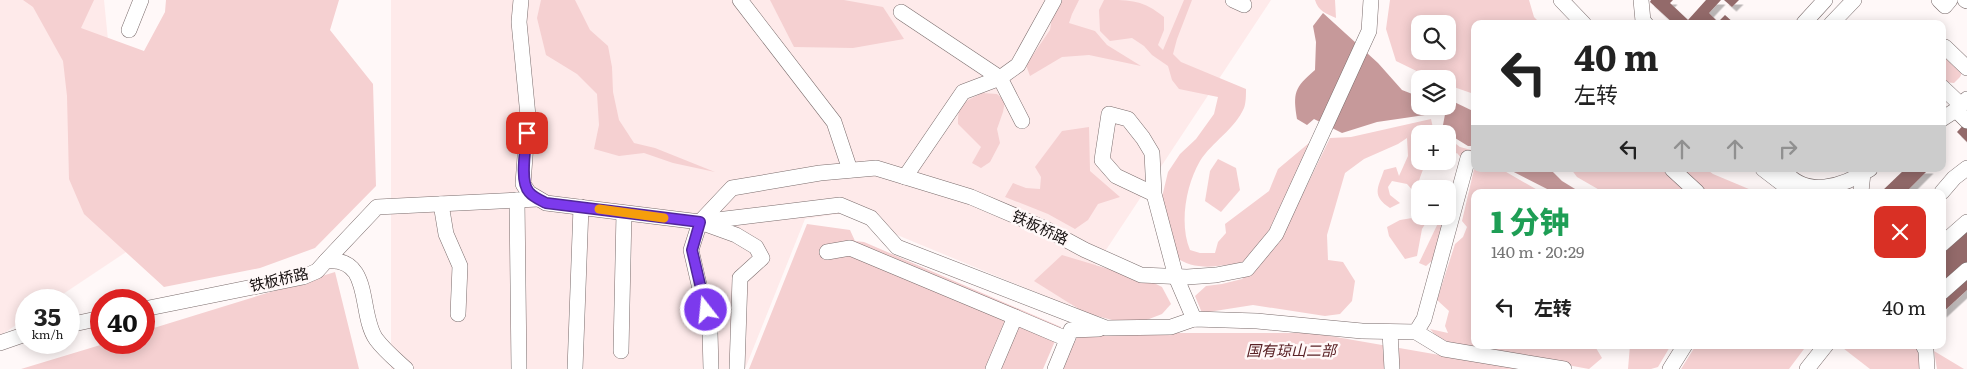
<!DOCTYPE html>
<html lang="zh">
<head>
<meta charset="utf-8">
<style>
  :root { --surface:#fff; --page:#f6f6f6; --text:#222; --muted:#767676 }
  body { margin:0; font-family:Literata,"Noto Sans SC",serif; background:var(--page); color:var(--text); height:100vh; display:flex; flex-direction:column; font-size:19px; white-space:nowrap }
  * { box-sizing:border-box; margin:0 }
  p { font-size:16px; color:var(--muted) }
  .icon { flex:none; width:28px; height:28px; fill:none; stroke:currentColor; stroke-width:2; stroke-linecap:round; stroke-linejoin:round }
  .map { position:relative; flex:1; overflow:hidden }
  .panel { position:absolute; left:1471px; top:189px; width:475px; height:160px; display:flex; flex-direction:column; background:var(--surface); border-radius:10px; box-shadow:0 2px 12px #0003 }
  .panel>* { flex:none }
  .top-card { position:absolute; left:1471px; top:20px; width:475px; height:152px; border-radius:10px; box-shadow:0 2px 12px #0003; background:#fff; color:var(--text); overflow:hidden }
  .controls { position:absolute; left:1411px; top:15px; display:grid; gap:10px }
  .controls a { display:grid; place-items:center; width:45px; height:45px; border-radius:10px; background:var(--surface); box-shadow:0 2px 12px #0003; font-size:25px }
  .speed { position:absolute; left:15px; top:289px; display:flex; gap:10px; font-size:25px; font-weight:700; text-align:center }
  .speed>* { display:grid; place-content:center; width:65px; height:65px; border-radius:50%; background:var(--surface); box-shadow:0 2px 12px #0003; line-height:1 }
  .speed small { font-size:12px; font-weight:400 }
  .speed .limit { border:8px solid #d22; background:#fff; color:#111 }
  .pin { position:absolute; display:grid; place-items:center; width:42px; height:42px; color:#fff; margin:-21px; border-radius:10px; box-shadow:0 2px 8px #0006 }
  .me { position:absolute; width:55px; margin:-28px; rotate:344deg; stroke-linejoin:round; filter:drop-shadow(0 0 4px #0008) }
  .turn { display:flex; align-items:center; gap:18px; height:105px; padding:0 20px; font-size:22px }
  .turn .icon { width:65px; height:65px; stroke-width:2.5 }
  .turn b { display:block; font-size:35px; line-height:42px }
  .lanes { display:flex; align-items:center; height:48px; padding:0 20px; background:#0003; justify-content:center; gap:25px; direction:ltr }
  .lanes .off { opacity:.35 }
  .round { display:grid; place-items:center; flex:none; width:52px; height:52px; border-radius:10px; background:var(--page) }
  .headline { display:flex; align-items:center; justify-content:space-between; height:85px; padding:0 20px }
  h1 { font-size:30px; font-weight:800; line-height:38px; color:#1e9e55 }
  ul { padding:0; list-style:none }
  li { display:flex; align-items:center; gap:15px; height:65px; padding:0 20px }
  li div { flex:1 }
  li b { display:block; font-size:19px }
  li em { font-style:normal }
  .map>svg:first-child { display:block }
  .built { fill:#feeaea }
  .green { fill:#f5d0d1; fill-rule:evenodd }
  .water { fill:#c6999a }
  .building { fill:#936a6a; filter:url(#shadow) }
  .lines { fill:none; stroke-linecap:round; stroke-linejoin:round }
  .minor-casing { stroke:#7a6c6c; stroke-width:16 }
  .minor { stroke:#fff; stroke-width:15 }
  .route-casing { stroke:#51269a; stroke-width:12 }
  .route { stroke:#7c3aed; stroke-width:9 }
  .slow { stroke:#f59e0b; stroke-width:9 }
  .labels { text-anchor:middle; stroke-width:5; stroke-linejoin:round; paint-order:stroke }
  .street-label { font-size:15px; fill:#140e0e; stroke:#fff8f8 }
  .park-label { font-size:15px; font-style:italic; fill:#592125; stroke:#fff8f8 }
</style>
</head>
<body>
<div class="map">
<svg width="1967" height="369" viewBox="0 0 1967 369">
  <defs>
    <filter id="shadow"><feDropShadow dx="4.5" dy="4.5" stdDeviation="0" flood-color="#0004"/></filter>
  </defs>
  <rect width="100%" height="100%" fill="#fff8f8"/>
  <!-- built -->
  <g class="built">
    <polygon points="0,0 104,0 129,250 54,300 26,300 26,318 0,336"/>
    <polygon points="391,0 1271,0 1069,306 844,213 805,219 745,369 391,369"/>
  </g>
  <!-- green -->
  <g class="green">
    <polygon points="23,0 94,0 81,28 144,51 165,12 166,0 339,0 330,30 373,84 376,186 315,248 260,268 164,287 84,214 69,179 67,96 63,61 33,7"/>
    <polygon points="541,0 575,0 590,30 608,46 612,67 613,92 619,120 634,143 655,148 715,172 673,163 644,153 619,156 594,149 599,125 597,94 577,74 546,55 537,18"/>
    <polygon points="770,0 844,0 883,7 904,39 853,48 794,47"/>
    <polygon points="1061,0 1079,0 1072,14 1069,23 1095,31 1107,45 1141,66 1089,55 1062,57 1030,76 1026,65 1050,30 1052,18"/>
    <path d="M1104,0C1132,0 1143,0 1164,17V30L1158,45L1163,50L1184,0H1192L1177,39L1173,54L1181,62L1246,89C1246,95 1246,103 1244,108C1235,129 1212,142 1200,161C1186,185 1179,224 1190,250L1200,253H1215L1218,242L1226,233L1225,224L1269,191L1278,169L1315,138L1268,232L1242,263C1215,266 1197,272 1173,256L1162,197L1168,172L1180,154L1196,139L1214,114L1218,97L1179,89L1172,80L1168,66L1152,55L1144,46L1132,38L1110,41L1100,31L1099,10Z"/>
    <path d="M1315,0H1335L1336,18C1327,14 1318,11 1315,0Z"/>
    <path d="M1390,0H1529L1534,17L1541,24H1475V93H1471L1448,85V79H1433L1396,61L1386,29ZM1420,24H1448V51H1420Z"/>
    <polygon points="1945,57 1962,73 1960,77 1954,83 1943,82 1942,58"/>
    <path d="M982,93L997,94L1005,101L1003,112L997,129L1000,143L990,162L981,168L972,163L981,147L958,124C958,101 964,103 982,93Z"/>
    <path d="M1431,119L1433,128L1441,134H1420V161H1426L1417,186L1423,189H1420V194L1414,192L1407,184L1392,181L1388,187L1390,195L1400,203L1390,208C1371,196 1378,188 1384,170L1396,167L1399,176L1408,156L1407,138L1398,144L1364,159L1345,173L1327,235L1328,260L1343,262L1355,281L1352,301L1340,314L1325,316L1253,305L1202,313L1195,296L1206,286L1222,284L1242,279L1279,243L1330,138L1351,137Z"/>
    <polygon points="1089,127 1090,171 1120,197 1098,204 1088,220 1075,229 1048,214 1005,197 1013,183 1026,188 1040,189 1041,177 1035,167 1062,131"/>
    <polygon points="1448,138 1460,147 1475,151 1475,169 1501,169 1541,192 1475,192 1475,345 1583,345 1596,348 1602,358 1589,369 1453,344 1437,337 1430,329 1448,333 1445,326 1449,311 1437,300 1455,244 1463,237 1467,227 1462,221 1475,165 1462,159 1457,153 1448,158"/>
    <polygon points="1218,159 1236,168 1240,190 1221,212 1205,201 1210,171"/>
    <polygon points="1571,169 1706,169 1713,174 1756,192 1603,192 1577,177"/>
    <polygon points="1424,216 1430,216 1422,229 1417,256 1405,259 1389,236 1387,227 1400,220"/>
    <polygon points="1436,216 1446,216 1434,259 1426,266 1419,263 1439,221"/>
    <polygon points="807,224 850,230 855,241 864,242 1061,327 1043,369 749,369"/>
    <polygon points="1062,255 1152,282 1162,287 1171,304 1162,314 1144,321 1116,321 1085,313 1034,281"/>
    <polygon points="335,272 359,369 21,369 107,343 144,342 144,331"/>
    <polygon points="1079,333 1313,333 1520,369 1061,369"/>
    <polygon points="1630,345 1671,345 1658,367 1651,369 1628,369"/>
    <polygon points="1696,345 1807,345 1789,369 1681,369"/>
    <polygon points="1839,345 1927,345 1931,369 1870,369"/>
    <polygon points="1934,351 1964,369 1937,369"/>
  </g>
  <!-- water -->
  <g class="water">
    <path d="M1323,13L1378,63L1402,90L1420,97V106H1423L1425,115L1377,122L1342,133L1314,119L1307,125L1297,119C1293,93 1294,88 1315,70L1316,42L1313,26Z"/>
    <polygon points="1448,99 1475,112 1475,146 1468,146 1442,130"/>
    <polygon points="1508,169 1550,169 1562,181 1580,192 1553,192"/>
  </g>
  <!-- building -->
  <g class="building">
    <polygon points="1651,0 1673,0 1670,3 1688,20 1706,0 1721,0 1709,13 1718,22 1725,15 1735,24 1674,24 1650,2"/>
    <polygon points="1724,0 1739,0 1732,7"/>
    <polygon points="1967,121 1967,142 1957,132"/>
    <polygon points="1905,169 1929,169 1906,192 1881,192"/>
    <polygon points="1967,230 1967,262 1942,284 1942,252"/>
    <polygon points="1967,278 1967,290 1942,313 1942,301"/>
  </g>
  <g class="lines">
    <defs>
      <g id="minor">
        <polyline points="521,0 519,22 528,116 523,184 529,193 546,203 700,222 736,235 756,247 762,258 740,278 737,369"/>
        <polyline points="740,0 834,122 850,170"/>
        <polyline points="1233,0 1244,5"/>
        <polyline points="1561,0 1584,24"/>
        <polyline points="1641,0 1643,21 1646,24"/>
        <polyline points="1939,0 1945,6 1950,0"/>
        <polyline points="1965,0 1967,1"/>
        <polyline points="901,12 1000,78 1022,121"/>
        <polyline points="1804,23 1825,0"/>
        <polyline points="1831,24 1854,0"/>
        <polyline points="129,30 141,0"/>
        <polyline points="1945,47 1967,68"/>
        <polyline points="1942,87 1961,105"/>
        <polyline points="1967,99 1956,110 1967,121"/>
        <polyline points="1942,119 1956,110"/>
        <polyline points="1672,169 1697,192"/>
        <polyline points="1763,169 1793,192"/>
        <path d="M1783,169C1805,200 1844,186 1870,169"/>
        <polyline points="905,177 963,92 1000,78 1018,65 1054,0"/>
        <polyline points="1861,192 1863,173"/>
        <polyline points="1942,192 1954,178 1967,168"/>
        <polyline points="1154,194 1152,153 1143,138 1128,119 1109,114 1102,160 1116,176 1154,194 1176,277 1194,319"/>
        <polyline points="517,200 519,369"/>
        <polyline points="441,204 446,234 460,266 458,314"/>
        <polyline points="700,222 840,205 871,218 897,247 1106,328 1171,327 1194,319 1257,321 1362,331 1416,332 1444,349 1564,369"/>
        <polyline points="1942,244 1967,222"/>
        <polyline points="827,252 850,248 1015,317"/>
        <polyline points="326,261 377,207 538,199"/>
        <polyline points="1942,292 1967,270"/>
        <path d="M144,309L303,277L317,271L326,261C373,256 358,313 376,339C384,350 396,360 406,369"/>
        <polyline points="69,325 101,318"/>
        <polyline points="1390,332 1392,369"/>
        <polyline points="1416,332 1424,319 1468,158"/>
        <polyline points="0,343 26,334"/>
        <polyline points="1923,345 1926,351 1927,369"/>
        <polyline points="621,351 624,213"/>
        <polyline points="575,369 581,207"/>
        <polyline points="711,369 710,332 691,250 700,222 732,188 820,173 876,168 971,197 1046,229 1085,250 1141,275 1187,277 1216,275 1247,269 1276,234 1369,31 1371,0"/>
        <polyline points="993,369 1015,317 1067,339"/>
        <polyline points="1055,369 1071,330 1099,329"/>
        <polyline points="1670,369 1685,345"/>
        <polyline points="1807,369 1826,345"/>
      </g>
    </defs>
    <!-- minor casing -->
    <use href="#minor" class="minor-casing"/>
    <!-- minor -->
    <use href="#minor" class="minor"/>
  </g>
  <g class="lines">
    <defs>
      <path id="route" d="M527,133C526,147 519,181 529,192C533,197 540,200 546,203L700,222L692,250L706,310"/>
    </defs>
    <!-- route casing -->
    <use href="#route" class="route-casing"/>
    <!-- route -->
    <use href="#route" class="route"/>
    <!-- slow -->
    <polyline class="slow" points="599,209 664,218"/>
  </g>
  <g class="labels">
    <!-- street labels -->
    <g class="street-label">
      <text transform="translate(1040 228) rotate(25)" y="5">铁板桥路</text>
      <text transform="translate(279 280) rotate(-13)" y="5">铁板桥路</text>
    </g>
    <!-- park labels -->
    <g class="park-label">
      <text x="1291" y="356">国有琼山二部</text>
    </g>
  </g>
</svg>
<div class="controls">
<a><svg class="icon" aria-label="search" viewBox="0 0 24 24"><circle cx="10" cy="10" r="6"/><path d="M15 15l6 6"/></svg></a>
<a><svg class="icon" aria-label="layers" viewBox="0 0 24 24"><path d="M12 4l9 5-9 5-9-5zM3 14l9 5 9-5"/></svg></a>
<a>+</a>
<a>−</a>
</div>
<div class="speed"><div>35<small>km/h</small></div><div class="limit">40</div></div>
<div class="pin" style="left:527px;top:133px;background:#d93025"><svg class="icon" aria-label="arrive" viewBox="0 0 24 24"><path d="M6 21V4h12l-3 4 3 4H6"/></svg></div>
<svg class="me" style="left:706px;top:310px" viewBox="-20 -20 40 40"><circle r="17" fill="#7c3aed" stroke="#fff" stroke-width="3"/><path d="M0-11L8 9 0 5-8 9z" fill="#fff"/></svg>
<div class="top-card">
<div class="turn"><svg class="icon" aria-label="left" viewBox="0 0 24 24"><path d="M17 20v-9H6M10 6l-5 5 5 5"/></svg><div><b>40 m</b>左转</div></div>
<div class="lanes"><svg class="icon" aria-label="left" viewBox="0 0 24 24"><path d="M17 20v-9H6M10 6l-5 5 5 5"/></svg><svg class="icon off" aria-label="ahead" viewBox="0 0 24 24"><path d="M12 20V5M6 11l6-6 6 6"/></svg><svg class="icon off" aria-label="ahead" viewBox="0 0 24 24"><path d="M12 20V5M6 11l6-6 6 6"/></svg><svg class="icon off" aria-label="right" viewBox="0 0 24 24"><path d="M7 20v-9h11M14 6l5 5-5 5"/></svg></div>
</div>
<section class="panel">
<div class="headline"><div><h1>1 分钟</h1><p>140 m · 20:29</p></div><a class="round" style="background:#d93025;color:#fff"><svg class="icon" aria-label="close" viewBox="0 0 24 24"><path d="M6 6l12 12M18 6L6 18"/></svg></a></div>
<ul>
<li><svg class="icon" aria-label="left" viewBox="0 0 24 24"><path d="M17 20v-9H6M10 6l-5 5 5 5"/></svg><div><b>左转</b></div><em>40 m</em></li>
</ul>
</section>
</div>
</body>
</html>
